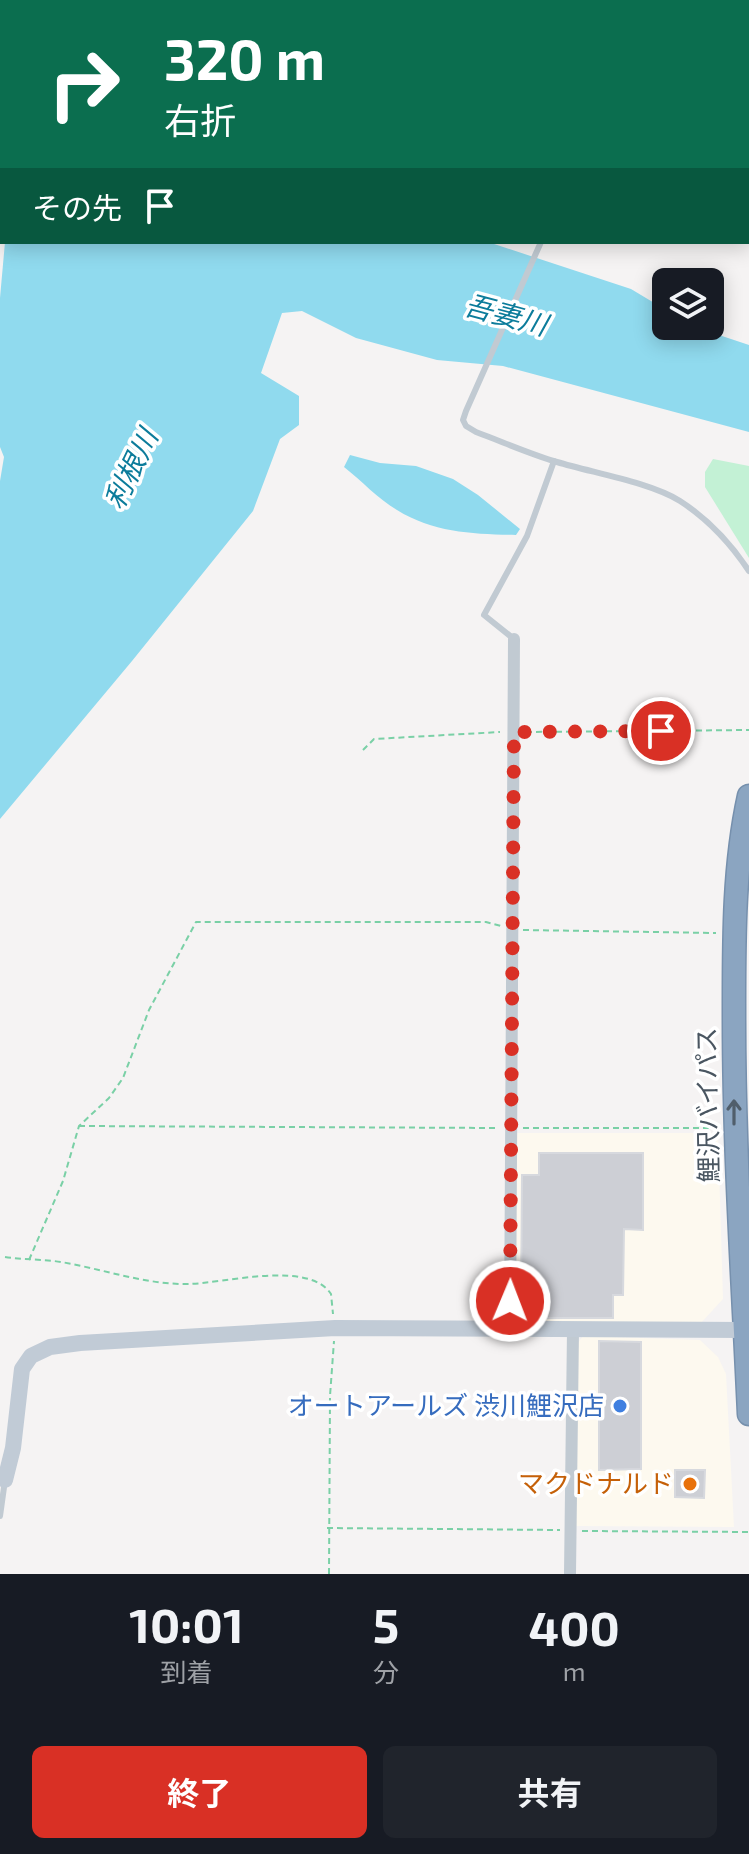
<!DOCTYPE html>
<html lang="ja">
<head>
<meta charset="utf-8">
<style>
  :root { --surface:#171b24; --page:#20242c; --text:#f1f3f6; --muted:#9ea1a6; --accent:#d93025 }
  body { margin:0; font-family:"Exo 2","Noto Sans JP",sans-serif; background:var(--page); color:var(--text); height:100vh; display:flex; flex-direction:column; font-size:30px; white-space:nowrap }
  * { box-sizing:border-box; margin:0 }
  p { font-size:26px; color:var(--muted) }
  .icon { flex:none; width:44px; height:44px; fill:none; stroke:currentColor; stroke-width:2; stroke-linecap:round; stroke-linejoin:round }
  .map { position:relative; height:1574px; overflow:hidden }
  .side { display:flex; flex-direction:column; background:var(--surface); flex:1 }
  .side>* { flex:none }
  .banner { position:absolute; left:0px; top:0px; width:750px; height:244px; box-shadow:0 4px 20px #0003; background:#0b6e4f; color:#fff; overflow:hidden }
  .fabs { position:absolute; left:652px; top:268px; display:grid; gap:16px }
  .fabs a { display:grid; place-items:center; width:72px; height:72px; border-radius:12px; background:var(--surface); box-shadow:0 4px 20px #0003; font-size:40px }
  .pin { position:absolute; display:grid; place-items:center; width:68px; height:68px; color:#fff; margin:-34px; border:4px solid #fff; border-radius:50%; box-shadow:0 2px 8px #0007 }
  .me { position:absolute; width:88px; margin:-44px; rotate:1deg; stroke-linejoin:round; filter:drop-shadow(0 0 6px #0008) }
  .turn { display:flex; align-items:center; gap:28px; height:168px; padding:0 32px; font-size:36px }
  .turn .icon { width:104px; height:104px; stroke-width:2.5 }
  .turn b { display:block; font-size:56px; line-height:68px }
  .then { display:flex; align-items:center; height:76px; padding:0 32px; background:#0003; gap:16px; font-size:30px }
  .eta { display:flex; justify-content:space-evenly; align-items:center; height:136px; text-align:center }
  .eta b { font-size:48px; font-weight:700; line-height:56px }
  .primary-button { display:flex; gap:16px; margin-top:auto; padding:16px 32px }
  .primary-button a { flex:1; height:92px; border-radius:12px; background:var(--accent); color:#fff; font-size:32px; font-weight:700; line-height:92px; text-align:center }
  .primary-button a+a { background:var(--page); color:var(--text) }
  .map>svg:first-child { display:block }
  .commercial { fill:#fdf9ef }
  .green { fill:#c3f1d5 }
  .water { fill:#90daee }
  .building { fill:#cdcfd5; stroke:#d7d9de; stroke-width:2 }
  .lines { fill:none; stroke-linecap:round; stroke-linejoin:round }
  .highway-casing { stroke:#7690ad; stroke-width:25 }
  .path { stroke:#7ad0a6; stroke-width:2; stroke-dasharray:6 4; stroke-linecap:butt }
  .lane { stroke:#c1cad2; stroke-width:6 }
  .street { stroke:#c1cad2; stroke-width:12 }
  .secondary { stroke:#c1cbd6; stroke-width:16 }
  .highway { stroke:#8ba5c1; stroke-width:22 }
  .oneway { stroke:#505e6b }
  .route { stroke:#d93025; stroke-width:14; stroke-dasharray:0 25.2 }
  .shop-dot { fill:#3f7fe0; stroke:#fff; stroke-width:3 }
  .food-dot { fill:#e8710a; stroke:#fff; stroke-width:3 }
  .labels { text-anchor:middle; stroke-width:7; stroke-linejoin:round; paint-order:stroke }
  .street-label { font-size:26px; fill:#4a5661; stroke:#fff }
  .shop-label { font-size:26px; fill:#366cbe; stroke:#fff; text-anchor:end }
  .food-label { font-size:26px; fill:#c56008; stroke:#fff; text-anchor:end }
  .water-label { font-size:28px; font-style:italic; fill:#0c7c9b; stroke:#fff }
</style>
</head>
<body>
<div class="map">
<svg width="749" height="1574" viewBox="0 0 749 1574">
  <rect width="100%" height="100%" fill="#f5f3f3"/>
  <!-- commercial -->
  <g class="commercial">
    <polygon points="515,1133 718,1133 723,1299 701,1323 518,1323 514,1319"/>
    <polygon points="583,1336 700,1340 718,1357 726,1374 734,1527 576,1526 577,1344"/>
  </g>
  <!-- green -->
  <polygon class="green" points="713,459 749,466 749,558 705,487 705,472"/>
  <!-- water -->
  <g class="water">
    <polygon points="25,0 392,0 393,2 25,2"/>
    <polygon points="5,242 488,242 631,289 666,310 666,326 692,326 749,345 749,432 503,366 437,360 356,338 302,311 282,313 261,373 299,396 299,425 280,439 253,511 132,661 0,819 0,481 4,457 0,447 0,298"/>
    <path d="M350,455L380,463L416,466L453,479L478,495L520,529L516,535C474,534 434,533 397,510C378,499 362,481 344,467Z"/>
  </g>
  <!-- building -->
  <g class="building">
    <polygon points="539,1153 643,1153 643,1230 624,1229 623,1295 613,1295 613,1318 536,1318 536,1306 521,1306 522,1175 539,1175"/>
    <polygon points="599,1341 641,1342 641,1469 599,1470"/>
    <polygon points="675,1470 705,1470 704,1498 675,1497"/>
  </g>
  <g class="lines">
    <defs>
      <path id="highway" d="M749,796C733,869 734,945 734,1020C734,1151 743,1282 749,1414"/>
    </defs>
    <!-- highway casing -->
    <use href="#highway" class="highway-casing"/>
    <!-- path -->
    <g class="path">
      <polyline points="526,732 749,730"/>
      <polyline points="363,750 374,739 500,732"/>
      <polyline points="523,930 716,933"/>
      <polyline points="79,1126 497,1128"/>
      <polyline points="523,1128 717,1128"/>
      <path d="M5,1257C24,1260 43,1259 61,1262C103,1269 146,1285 189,1284C225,1283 309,1260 331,1294L333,1314"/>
      <polyline points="29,1260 63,1181 79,1126 109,1098 123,1078 149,1010 196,922 486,922 501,926"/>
      <polyline points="327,1528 560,1530"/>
      <polyline points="582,1531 749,1532"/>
      <polyline points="329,1574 330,1396 334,1341"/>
    </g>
    <!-- lane -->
    <g class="lane">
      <path d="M541,242L466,411L463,420L466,426L476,432C503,442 530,454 557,462C593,473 649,482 680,501C708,519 731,544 749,571"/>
      <polyline points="514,639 484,615 527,536 554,461"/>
      <polyline points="0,1516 5,1480"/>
    </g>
    <!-- street -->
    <g class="street">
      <polyline points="587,0 587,2"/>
      <polyline points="510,1330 514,639"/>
      <polyline points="570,1574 573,1330"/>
    </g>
    <!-- secondary -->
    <polyline class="secondary" points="5,1480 13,1448 22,1369 31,1356 50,1347 80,1343 335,1328 745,1330"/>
    <!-- highway -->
    <use href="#highway" class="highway"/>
  </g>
  <!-- one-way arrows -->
  <defs><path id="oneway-shaft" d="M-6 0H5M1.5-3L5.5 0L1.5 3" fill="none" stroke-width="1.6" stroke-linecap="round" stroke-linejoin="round" transform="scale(2)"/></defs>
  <use class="oneway" href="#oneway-shaft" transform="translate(734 1112) rotate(-90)"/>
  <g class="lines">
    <!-- route -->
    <polyline class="route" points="510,1301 514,732 661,731"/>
  </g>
  <!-- markers -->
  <circle class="shop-dot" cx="620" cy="1406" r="8"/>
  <circle class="food-dot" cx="690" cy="1484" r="8"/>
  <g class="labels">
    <!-- street labels -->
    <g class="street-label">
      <text transform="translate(708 1105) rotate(-91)" y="9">鯉沢バイパス</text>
    </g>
    <!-- shop labels -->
    <g class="shop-label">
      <text x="604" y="1415">オートアールズ 渋川鯉沢店</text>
    </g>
    <!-- food labels -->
    <g class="food-label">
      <text x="674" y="1493">マクドナルド</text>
    </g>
    <!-- water labels -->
    <g class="water-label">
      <text transform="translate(506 315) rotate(15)" y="10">吾妻川</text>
      <text transform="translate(131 469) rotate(-64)" y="10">利根川</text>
    </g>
  </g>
</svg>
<div class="fabs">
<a><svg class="icon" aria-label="layers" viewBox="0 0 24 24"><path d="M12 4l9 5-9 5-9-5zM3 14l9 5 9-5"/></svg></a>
</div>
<div class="pin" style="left:661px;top:731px;background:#d93025"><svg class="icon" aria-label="arrive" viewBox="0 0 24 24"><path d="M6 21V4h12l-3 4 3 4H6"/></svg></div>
<svg class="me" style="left:510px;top:1301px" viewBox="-20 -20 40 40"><circle r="17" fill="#d93025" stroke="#fff" stroke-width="3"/><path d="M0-11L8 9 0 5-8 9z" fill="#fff"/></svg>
<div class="banner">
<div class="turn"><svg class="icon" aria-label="right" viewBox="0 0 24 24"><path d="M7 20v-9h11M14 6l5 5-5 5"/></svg><div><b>320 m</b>右折</div></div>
<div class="then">その先<svg class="icon" aria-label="arrive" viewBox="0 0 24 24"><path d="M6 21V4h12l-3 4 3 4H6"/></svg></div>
</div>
</div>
<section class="side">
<div class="eta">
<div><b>10:01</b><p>到着</p></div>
<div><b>5</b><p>分</p></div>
<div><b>400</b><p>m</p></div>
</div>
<div class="primary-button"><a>終了</a><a>共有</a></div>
</section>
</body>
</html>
